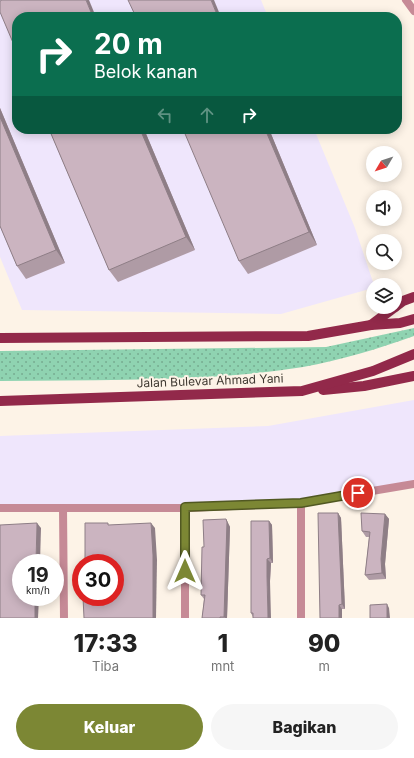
<!DOCTYPE html>
<html lang="id">
<head>
<meta charset="utf-8">
<style>
  :root { --surface:#fff; --page:#f6f6f6; --text:#222; --muted:#767676; --accent:#7c8734 }
  body { margin:0; font-family:Inter,sans-serif; background:var(--page); color:var(--text); height:100vh; display:flex; flex-direction:column; font-size:15px; white-space:nowrap }
  * { box-sizing:border-box; margin:0 }
  p { font-size:13px; color:var(--muted) }
  .icon { flex:none; width:22px; height:22px; fill:none; stroke:currentColor; stroke-width:2; stroke-linecap:round; stroke-linejoin:round }
  .map { position:relative; height:618px; overflow:hidden }
  .side { display:flex; flex-direction:column; background:var(--surface); flex:1 }
  .side>* { flex:none }
  .hud { position:absolute; left:12px; top:12px; width:390px; height:122px; border-radius:16px; box-shadow:0 2px 10px #0003; background:#0b6e4f; color:#fff; overflow:hidden }
  .needle { width:26px; rotate:231deg }
  .controls { position:absolute; left:366px; top:146px; display:grid; gap:8px }
  .controls a { display:grid; place-items:center; width:36px; height:36px; border-radius:50%; background:var(--surface); box-shadow:0 2px 10px #0003; font-size:20px }
  .speed { position:absolute; left:12px; top:554px; display:flex; gap:8px; font-size:20px; font-weight:700; text-align:center }
  .speed>* { display:grid; place-content:center; width:52px; height:52px; border-radius:50%; background:var(--surface); box-shadow:0 2px 10px #0003; line-height:1 }
  .speed small { font-size:10px; font-weight:400 }
  .speed .limit { border:6px solid #d22; background:#fff; color:#111 }
  .pin { position:absolute; display:grid; place-items:center; width:34px; height:34px; color:#fff; margin:-17px; border:2px solid #fff; border-radius:50%; box-shadow:0 1px 4px #0007 }
  .me { position:absolute; width:44px; margin:-22px; rotate:0deg; stroke-linejoin:round; filter:drop-shadow(0 0 3px #0008) }
  .turn { display:flex; align-items:center; gap:14px; height:84px; padding:0 16px; font-size:18px }
  .turn .icon { width:52px; height:52px; stroke-width:2.5 }
  .turn b { display:block; font-size:28px; line-height:34px }
  .lanes { display:flex; align-items:center; height:38px; padding:0 16px; background:#0003; justify-content:center; gap:20px; direction:ltr }
  .lanes .off { opacity:.35 }
  .eta { display:flex; justify-content:space-evenly; align-items:center; height:68px; text-align:center }
  .eta b { font-size:24px; font-weight:800; line-height:28px }
  .button { display:flex; gap:8px; margin-top:auto; padding:8px 16px }
  .button a { flex:1; height:46px; border-radius:24px; background:var(--accent); color:#fff; font-size:16px; font-weight:800; line-height:46px; text-align:center }
  .button a+a { background:var(--page); color:var(--text) }
  .map>svg:first-child { display:block }
  .commercial { fill:#efe6fc }
  .green { fill:url(#green-dots) }
  .lines { fill:none; stroke-linecap:round; stroke-linejoin:round }
  .minor { stroke:#c68a96; stroke-width:8 }
  .primary { stroke:#92294a; stroke-width:10 }
  .wall { fill:#af9ba5 }
  .shaded-wall { fill:#8e7e86 }
  .building { fill:#cbb4c0; stroke:#8e7e86 }
  .route-casing { stroke:#515822; stroke-width:10 }
  .route { stroke:#7c8734; stroke-width:7 }
  .labels { text-anchor:middle; stroke-width:4; stroke-linejoin:round; paint-order:stroke }
  .street-label { font-size:12px; fill:#3e3830; stroke:#fdf3e7 }
</style>
</head>
<body>
<div class="map">
<svg width="414" height="618" viewBox="0 0 414 618">
  <defs>
    <pattern id="green-dots" width="8" height="8" patternUnits="userSpaceOnUse"><rect width="8" height="8" fill="#8fd3b1"/><path d="M2 2h.1M6 6h.1" fill="none" stroke="#76ac90" stroke-width="1.8" stroke-linecap="round"/></pattern>
  </defs>
  <rect width="100%" height="100%" fill="#fdf3e7"/>
  <!-- commercial -->
  <g class="commercial">
    <polygon points="0,0 261,0 268,17 17,17 17,129 314,129 355,228 374,285 373,288 281,314 22,310 0,257"/>
    <polygon points="414,400 414,484 301,503 0,508 0,436 268,426"/>
  </g>
  <!-- green -->
  <path class="green" d="M414,328V336C378,349 341,360 303,367C204,383 100,379 0,381V351L326,347Z"/>
  <g class="lines">
    <!-- minor -->
    <g class="minor">
      <polyline points="406,0 414,11"/>
      <polyline points="185,507 185,618"/>
      <polyline points="0,508 186,508 301,503 414,484"/>
      <polyline points="63,508 64,618"/>
      <polyline points="301,618 301,503"/>
    </g>
    <!-- primary -->
    <g class="primary">
      <polyline points="395,307 403,301 414,297"/>
      <polyline points="371,325 395,307"/>
      <polyline points="0,338 308,336 371,325 400,323 414,319"/>
      <polyline points="323,390 364,386 414,376"/>
      <polyline points="0,401 302,391 373,371 414,354"/>
    </g>
  </g>
  <!-- wall -->
  <g class="wall">
    <polygon points="0,108 65,263 26,279 17,266 0,226"/>
    <polygon points="49,129 144,129 195,250 118,282 109,270"/>
    <polygon points="269,129 317,245 248,274 239,261"/>
    <polygon points="338,513 341,518 345,609 342,609 320,618"/>
    <polygon points="385,514 389,519 385,564 386,579 369,580 365,575 369,537 366,537 362,531"/>
    <polygon points="226,519 230,527 227,618 202,618 204,599 201,595 204,547"/>
    <polygon points="269,521 272,525 273,563 271,563 270,581 253,617 251,613"/>
  </g>
  <!-- shaded-wall -->
  <g class="shaded-wall">
    <polygon points="86,0 89,0 96,17 93,17"/>
    <polygon points="211,0 214,0 221,17 218,17"/>
    <polygon points="0,108 65,263 56,250 0,117"/>
    <polygon points="140,129 144,129 195,250 186,237"/>
    <polygon points="265,129 269,129 317,245 309,232"/>
    <polygon points="338,513 341,518 345,609 342,604"/>
    <polygon points="385,514 389,519 385,564 386,579 382,573 381,559"/>
    <polygon points="226,519 230,527 227,618 225,618 224,617"/>
    <polygon points="269,521 272,525 273,563 270,558"/>
    <polygon points="37,523 41,528 40,563 36,563"/>
    <polygon points="151,523 155,528 157,560 156,618 153,618"/>
    <polygon points="267,559 271,563 270,581 271,618 268,618 267,576"/>
    <polygon points="35,597 39,597 38,618 35,618"/>
    <polygon points="387,604 389,608 390,618 387,618"/>
    <polygon points="339,605 342,609 342,618 339,618"/>
  </g>
  <!-- building -->
  <g class="building">
    <polygon points="2,0 86,0 93,17 17,17 17,52 0,12 0,1"/>
    <polygon points="128,0 211,0 218,17 136,17"/>
    <polygon points="0,117 56,250 17,266 0,226"/>
    <polygon points="49,129 140,129 186,237 109,270"/>
    <polygon points="183,129 265,129 309,232 239,261"/>
    <polygon points="318,513 338,513 342,604 339,605 339,618 320,618"/>
    <polygon points="361,513 385,514 381,559 382,573 365,575 370,532 362,531"/>
    <polygon points="226,519 227,522 224,617 220,617 220,618 202,618 205,595 201,595 202,547 204,547 203,520"/>
    <polygon points="251,521 269,521 270,558 267,559 267,576 268,618 253,618 253,613 251,613"/>
    <polygon points="37,523 36,563 21,563 21,597 35,597 35,618 0,618 0,525"/>
    <polygon points="85,523 108,523 108,525 151,523 153,555 153,618 84,618 83,597 115,597 115,563 85,563"/>
    <polygon points="387,604 387,618 370,618 370,605"/>
  </g>
  <g class="lines">
    <defs>
      <polyline id="route" points="185,571 185,507 301,503 358,493"/>
    </defs>
    <!-- route casing -->
    <use href="#route" class="route-casing"/>
    <!-- route -->
    <use href="#route" class="route"/>
  </g>
  <g class="labels">
    <!-- street labels -->
    <g class="street-label">
      <text transform="translate(210 381) rotate(-2)" y="4">Jalan Bulevar Ahmad Yani</text>
    </g>
  </g>
</svg>
<div class="controls">
<a><svg class="needle" viewBox="-14 -14 28 28"><path d="M0-13l5 13h-10z" fill="#e53935"/><path d="M0 13l5-13h-10z" fill="#767676"/></svg></a>
<a><svg class="icon" aria-label="sound" viewBox="0 0 24 24"><path d="M4 9h4l5-4v14l-5-4H4zM17 9q2 3 0 6"/></svg></a>
<a><svg class="icon" aria-label="search" viewBox="0 0 24 24"><circle cx="10" cy="10" r="6"/><path d="M15 15l6 6"/></svg></a>
<a><svg class="icon" aria-label="layers" viewBox="0 0 24 24"><path d="M12 4l9 5-9 5-9-5zM3 14l9 5 9-5"/></svg></a>
</div>
<div class="speed"><div>19<small>km/h</small></div><div class="limit">30</div></div>
<div class="pin" style="left:358px;top:493px;background:#d93025"><svg class="icon" aria-label="arrive" viewBox="0 0 24 24"><path d="M6 21V4h12l-3 4 3 4H6"/></svg></div>
<svg class="me" style="left:185px;top:571px" viewBox="-20 -20 40 40"><path d="M0-17L14 15 0 8-14 15z" fill="#7c8734" stroke="#fff" stroke-width="4"/></svg>
<div class="hud">
<div class="turn"><svg class="icon" aria-label="right" viewBox="0 0 24 24"><path d="M7 20v-9h11M14 6l5 5-5 5"/></svg><div><b>20 m</b>Belok kanan</div></div>
<div class="lanes"><svg class="icon off" aria-label="left" viewBox="0 0 24 24"><path d="M17 20v-9H6M10 6l-5 5 5 5"/></svg><svg class="icon off" aria-label="ahead" viewBox="0 0 24 24"><path d="M12 20V5M6 11l6-6 6 6"/></svg><svg class="icon" aria-label="right" viewBox="0 0 24 24"><path d="M7 20v-9h11M14 6l5 5-5 5"/></svg></div>
</div>
</div>
<section class="side">
<div class="eta">
<div><b>17:33</b><p>Tiba</p></div>
<div><b>1</b><p>mnt</p></div>
<div><b>90</b><p>m</p></div>
</div>
<div class="button"><a>Keluar</a><a>Bagikan</a></div>
</section>
</body>
</html>
